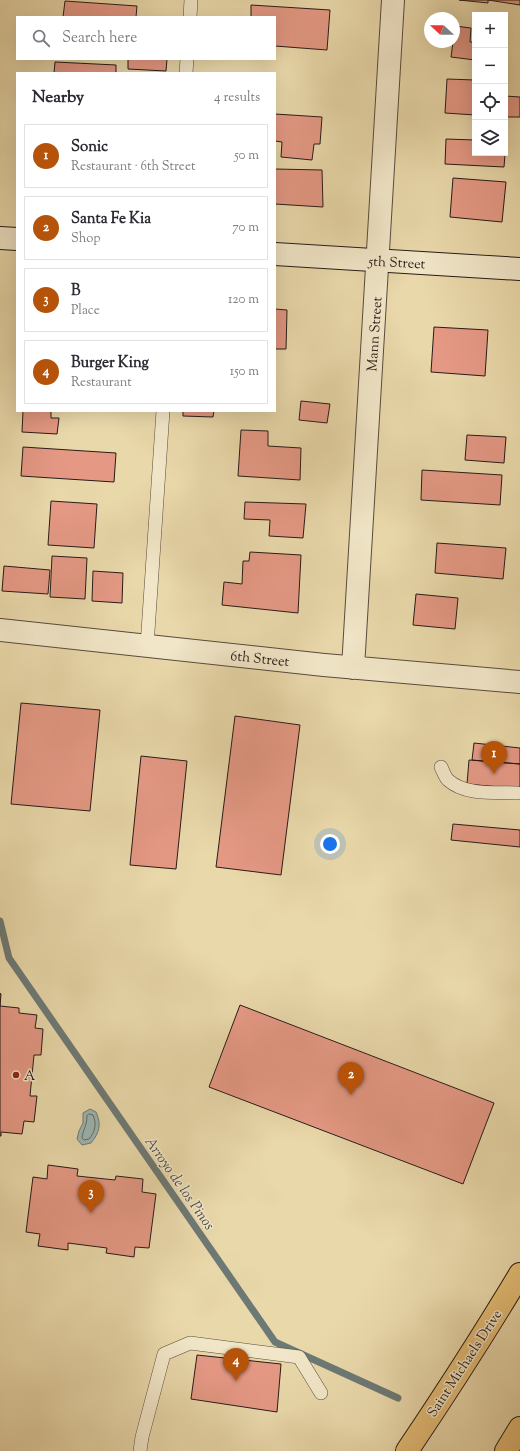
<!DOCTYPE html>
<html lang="en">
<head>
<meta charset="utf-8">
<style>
  body { margin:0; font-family:"Sorts Mill Goudy",serif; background:#f2f2f3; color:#2b2b33 }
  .controls { position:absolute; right:12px; top:12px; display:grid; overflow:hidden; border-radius:0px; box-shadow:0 4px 16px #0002 }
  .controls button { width:36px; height:36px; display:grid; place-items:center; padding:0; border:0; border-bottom:1px solid #e1e1e2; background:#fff; color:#2b2b33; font:20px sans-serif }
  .compass { position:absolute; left:424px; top:12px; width:36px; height:36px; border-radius:50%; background:#fff; box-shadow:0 4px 16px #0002; rotate:291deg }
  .you { position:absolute; left:330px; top:844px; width:14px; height:14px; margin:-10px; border:3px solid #fff; border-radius:50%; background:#1a73e8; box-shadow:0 0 0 6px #1a73e833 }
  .badge { display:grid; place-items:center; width:26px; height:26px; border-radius:50%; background:#b45309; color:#fff; font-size:13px; font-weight:700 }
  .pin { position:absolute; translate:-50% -33px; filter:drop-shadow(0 1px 2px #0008) }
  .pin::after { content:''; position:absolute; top:21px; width:14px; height:12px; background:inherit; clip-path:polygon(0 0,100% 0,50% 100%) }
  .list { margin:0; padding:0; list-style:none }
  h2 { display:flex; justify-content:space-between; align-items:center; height:52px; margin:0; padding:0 16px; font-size:17px }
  h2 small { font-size:13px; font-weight:400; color:#7c7c81 }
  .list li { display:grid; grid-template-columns:26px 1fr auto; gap:12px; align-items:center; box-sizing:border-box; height:64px; margin:0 8px 8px; padding:0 8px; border:1px solid #e1e1e2; border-radius:0px }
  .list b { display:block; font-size:15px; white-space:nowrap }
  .list p { margin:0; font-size:13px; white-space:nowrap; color:#7c7c81 }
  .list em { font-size:13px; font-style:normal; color:#7c7c81 }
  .icon { flex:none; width:22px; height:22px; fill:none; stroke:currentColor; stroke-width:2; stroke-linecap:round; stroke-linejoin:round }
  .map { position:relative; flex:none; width:520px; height:1451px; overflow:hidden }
  .search { position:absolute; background:#fff; box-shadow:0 4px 16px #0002; left:16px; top:16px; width:260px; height:44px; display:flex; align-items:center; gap:10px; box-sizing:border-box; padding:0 14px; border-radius:0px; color:#7c7c81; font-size:15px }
  .panel { position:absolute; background:#fff; box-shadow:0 4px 16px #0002; left:16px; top:72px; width:260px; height:340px; border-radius:0px }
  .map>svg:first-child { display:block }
  .water { fill:#9cb7b4; stroke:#6d7975 }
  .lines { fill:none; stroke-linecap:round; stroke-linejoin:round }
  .shore { stroke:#626966; stroke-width:1 }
  .stream { stroke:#6d7975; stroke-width:7 }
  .building { fill:#e59985; stroke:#271b17 }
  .lane-casing { stroke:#584a3c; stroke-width:14 }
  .street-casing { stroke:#584a3c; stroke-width:24 }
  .secondary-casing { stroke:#271b17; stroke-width:24 }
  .primary-casing { stroke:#271b17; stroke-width:24 }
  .lane { stroke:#f1e6c8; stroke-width:13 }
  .street { stroke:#f1e6c8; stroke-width:22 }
  .secondary { stroke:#f1e6c8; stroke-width:22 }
  .primary { stroke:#e4bc75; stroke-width:22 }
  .poi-dot { fill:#8f2418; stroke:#f1e6c8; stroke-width:1.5 }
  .labels { text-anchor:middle; stroke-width:3; stroke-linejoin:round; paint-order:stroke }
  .street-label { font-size:14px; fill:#271b17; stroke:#f1e6c8 }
  .poi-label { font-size:14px; fill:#271b17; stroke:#f1e6c8; text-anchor:start }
  .water-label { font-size:15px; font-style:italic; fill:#4a4a46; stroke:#f1e6c8 }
</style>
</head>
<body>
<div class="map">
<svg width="520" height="1451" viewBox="0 0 520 1451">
  <rect width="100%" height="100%" fill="#e9d8aa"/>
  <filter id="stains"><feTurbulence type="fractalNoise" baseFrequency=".005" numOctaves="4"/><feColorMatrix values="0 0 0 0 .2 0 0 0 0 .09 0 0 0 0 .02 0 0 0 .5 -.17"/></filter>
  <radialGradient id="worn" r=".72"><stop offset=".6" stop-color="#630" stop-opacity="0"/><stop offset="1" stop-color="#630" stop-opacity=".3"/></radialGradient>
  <!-- water -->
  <path class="water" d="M90,1109l6,3c6,13 3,21 -5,31l-9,2 -5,-6 2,-8 4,-8v-10z"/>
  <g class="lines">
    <!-- shore -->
    <path class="shore" d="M89,1114l4,1c4,9 2,17 -4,24l-5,1 -2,-2c1,-9 5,-12 5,-22z"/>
    <!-- stream -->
    <path class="stream" d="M0,921l9,37 266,384 123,56"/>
  </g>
  <!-- building -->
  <path class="building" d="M459,0h61v5l-32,-5v3z
    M65,1l72,5 -1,11h-73z
    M251,5l79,5 -3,40 -52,-4v-29h-24z
    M455,26l16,2 -1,14h5v18l-24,-3 2,-15h1z
    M128,59h39l-1,12 -38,-2z
    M55,62l61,3v8h-62z
    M447,79l28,1v35l-30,-2z
    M505,96l15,1v20h-15z
    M275,114l47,3 -2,27h-6l-2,16 -31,-3 1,-15 -7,-1z
    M446,139l29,1v13h30l1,-11 -2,25 -59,-3z
    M275,169l47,1 1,37 -48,-3z
    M453,178l53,4 -4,40 -52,-5z
    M275,309l12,1 -1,39h-11z
    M434,327l54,3 -3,46 -54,-4z
    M301,401l29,3 -3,19 -28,-3z
    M23,411h28v7h8l-2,16 -35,-2z
    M183,411h31l-1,6 -30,-1z
    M241,430l27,1v15l33,2 -1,32 -62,-4z
    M467,435l39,2 -2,26 -39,-3z
    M23,447l93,6 -2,29 -93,-6z
    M422,470l80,5 -2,30 -79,-5z
    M51,501l46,3 -3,44 -46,-3z
    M245,502l61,2 -3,34 -34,-2 1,-16 -26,-1z
    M437,543l69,5 -3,31 -68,-6z
    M250,552l51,3 -3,58 -76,-8 2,-23 18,2 1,-23h6z
    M52,556l35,2 -2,41 -35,-2z
    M4,566l46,4 -2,24 -46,-3z
    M93,571l30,2 -1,30 -30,-2z
    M416,594l42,4 -3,31 -42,-4z
    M21,703l79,7 -10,101 -79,-7z
    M235,716l65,9 -19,150 -65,-8z
    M474,743l46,5v16l-48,-4z
    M141,756l46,5 -11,108 -46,-4z
    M469,760l51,4v25l-53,-5z
    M453,824l67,6v17l-69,-7z
    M0,993l1,1 -1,12 19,2v5l18,2 -2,13 8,1 -2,26h-7l-4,41h7l-3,26 -10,-1 -2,13 -21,-2v4h-1z
    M240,1005l254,98 -31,81 -254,-97z
    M48,1165l30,4 -1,7 38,4 1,-4 27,3 -1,13 14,2 -7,54 -14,-1 -1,10 -28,-4 1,-5 -39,-5v7l-30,-4 2,-12 -14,-2 7,-55 14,2z
    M197,1355l84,9 -4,48 -86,-13z"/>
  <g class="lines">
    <defs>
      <path id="lane" d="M190,17l1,-17
        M186,73l1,-14
        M147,646l16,-235
        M441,767c2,4 4,10 7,13 18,16 47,12 69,13
        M140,1451l2,-14 22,-83 26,-11 109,14 22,36"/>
      <path id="street" d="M0,630l324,35 196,17
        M353,668l40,-668"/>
      <path id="secondary" d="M0,238l17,1
        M275,254l245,15"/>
      <path id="primary" d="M407,1451c39,-58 77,-117 113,-177
        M506,1451l14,-23"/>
    </defs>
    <!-- lane casing -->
    <use href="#lane" class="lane-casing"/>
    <!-- street casing -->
    <use href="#street" class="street-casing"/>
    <!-- secondary casing -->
    <use href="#secondary" class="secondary-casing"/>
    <!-- primary casing -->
    <use href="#primary" class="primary-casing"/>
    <!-- lane -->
    <use href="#lane" class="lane"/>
    <!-- street -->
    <use href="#street" class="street"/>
    <!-- secondary -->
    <use href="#secondary" class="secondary"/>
    <!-- primary -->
    <use href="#primary" class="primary"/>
  </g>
  <!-- markers -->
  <circle class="poi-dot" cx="16" cy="1075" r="4"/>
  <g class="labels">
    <!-- street labels -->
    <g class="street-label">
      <text transform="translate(397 262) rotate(3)" y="5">5th Street</text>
      <text transform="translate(374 334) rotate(-86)" y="5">Mann Street</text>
      <text transform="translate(260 658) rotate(6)" y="5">6th Street</text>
      <text transform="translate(464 1363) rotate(-57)" y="5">Saint Michaels Drive</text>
    </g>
    <!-- poi labels -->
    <g class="poi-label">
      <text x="24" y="1080">A</text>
    </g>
    <!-- water labels -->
    <g class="water-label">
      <text transform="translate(180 1183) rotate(55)" y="5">Arroyo de los Pinos</text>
    </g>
  </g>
  <rect width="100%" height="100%" filter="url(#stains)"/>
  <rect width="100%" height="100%" fill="url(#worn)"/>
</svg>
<div class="controls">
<button>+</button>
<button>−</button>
<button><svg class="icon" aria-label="locate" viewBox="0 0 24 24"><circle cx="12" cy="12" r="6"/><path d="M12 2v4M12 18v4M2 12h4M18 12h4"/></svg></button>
<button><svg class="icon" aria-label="layers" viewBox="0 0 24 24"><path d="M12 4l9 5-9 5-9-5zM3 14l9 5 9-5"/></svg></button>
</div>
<svg class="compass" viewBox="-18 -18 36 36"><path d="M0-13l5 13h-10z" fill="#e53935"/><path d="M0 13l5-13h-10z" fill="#7c7c81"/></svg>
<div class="you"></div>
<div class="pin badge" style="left:494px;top:774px">1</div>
<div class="pin badge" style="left:351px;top:1095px">2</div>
<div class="pin badge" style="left:91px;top:1213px">3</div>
<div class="pin badge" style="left:236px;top:1381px">4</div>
<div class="search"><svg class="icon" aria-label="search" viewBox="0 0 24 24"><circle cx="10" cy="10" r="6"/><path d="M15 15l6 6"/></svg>Search here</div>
<section class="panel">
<h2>Nearby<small>4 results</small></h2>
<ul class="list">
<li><span class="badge">1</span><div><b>Sonic</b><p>Restaurant · 6th Street</p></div><em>50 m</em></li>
<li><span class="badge">2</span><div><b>Santa Fe Kia</b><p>Shop</p></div><em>70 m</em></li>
<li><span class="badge">3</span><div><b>B</b><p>Place</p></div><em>120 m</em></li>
<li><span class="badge">4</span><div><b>Burger King</b><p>Restaurant</p></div><em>150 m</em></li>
</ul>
</section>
</div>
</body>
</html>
